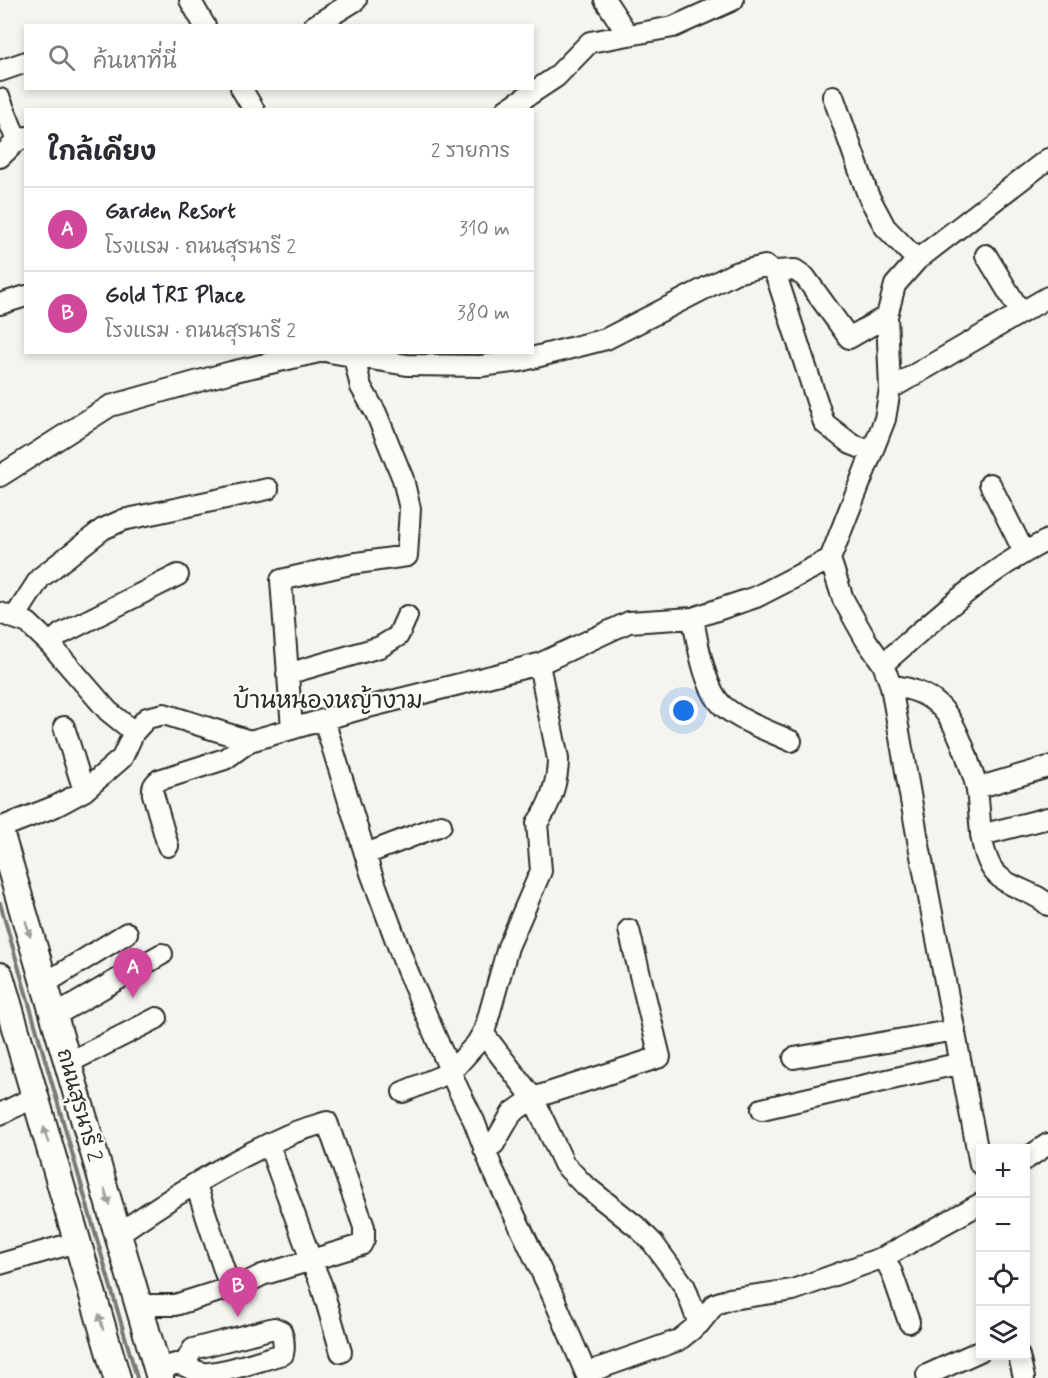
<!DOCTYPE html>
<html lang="th">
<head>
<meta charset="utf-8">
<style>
  body { margin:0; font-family:Mynerve,"Playpen Sans Thai",sans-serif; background:#f7f7f7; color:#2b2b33 }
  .controls { position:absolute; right:18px; bottom:18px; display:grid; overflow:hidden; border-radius:0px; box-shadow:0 3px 9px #0003 }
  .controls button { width:54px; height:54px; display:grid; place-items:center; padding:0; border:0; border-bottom:2px solid #e1e1e2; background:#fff; color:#2b2b33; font:30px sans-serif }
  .you { position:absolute; left:684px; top:711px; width:21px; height:21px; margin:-15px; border:4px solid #fff; border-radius:50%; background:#1a73e8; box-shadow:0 0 0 9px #1a73e833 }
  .badge { display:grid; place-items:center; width:39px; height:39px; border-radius:50%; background:#111827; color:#fff; font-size:20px; font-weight:700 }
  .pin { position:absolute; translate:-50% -50px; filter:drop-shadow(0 2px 3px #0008) }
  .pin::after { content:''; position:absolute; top:32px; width:21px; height:18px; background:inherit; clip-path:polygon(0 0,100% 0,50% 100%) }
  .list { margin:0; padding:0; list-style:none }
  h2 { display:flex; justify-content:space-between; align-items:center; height:78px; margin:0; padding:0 24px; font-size:26px }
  h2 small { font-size:20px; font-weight:400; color:#7c7c81 }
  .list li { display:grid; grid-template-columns:39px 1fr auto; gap:18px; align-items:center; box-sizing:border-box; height:84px; padding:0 24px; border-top:2px solid #e1e1e2 }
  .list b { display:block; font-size:22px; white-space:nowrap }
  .list p { margin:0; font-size:20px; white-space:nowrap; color:#7c7c81 }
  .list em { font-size:20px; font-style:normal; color:#7c7c81 }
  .icon { flex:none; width:33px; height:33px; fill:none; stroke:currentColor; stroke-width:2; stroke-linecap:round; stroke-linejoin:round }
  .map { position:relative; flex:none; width:1048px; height:1378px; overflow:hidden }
  .search { position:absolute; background:#fff; box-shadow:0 3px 9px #0003; left:24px; top:24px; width:510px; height:66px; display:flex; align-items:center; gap:15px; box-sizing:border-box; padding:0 21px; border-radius:0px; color:#7c7c81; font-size:22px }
  .panel { position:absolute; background:#fff; box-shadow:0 3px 9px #0003; left:24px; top:108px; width:510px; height:246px; border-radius:0px }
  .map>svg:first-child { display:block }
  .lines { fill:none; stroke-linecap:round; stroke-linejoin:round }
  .stream { stroke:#797877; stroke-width:4 }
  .minor-casing { stroke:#2b2b2b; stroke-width:24 }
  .major-casing { stroke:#2b2b2b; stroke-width:30 }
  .minor { stroke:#fdfcf7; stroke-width:20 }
  .major { stroke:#fdfcf7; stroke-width:26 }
  .oneway { fill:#9e9e9b }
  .labels { text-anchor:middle; stroke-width:4.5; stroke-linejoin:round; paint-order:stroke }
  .street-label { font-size:21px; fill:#2b2b2b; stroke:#fdfcf7 }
  .quarter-label { font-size:24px; fill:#2b2b2b; stroke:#fdfcf7 }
</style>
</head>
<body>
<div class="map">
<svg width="1048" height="1378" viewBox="0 0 1048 1378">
  <rect width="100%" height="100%" fill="#f5f4ef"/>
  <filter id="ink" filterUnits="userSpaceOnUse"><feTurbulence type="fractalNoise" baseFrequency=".0167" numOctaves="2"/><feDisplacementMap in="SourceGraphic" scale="12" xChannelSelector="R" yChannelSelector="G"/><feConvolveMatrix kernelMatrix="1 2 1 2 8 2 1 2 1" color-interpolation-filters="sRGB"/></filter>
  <g filter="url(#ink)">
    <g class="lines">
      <!-- stream -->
      <path class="stream" d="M0,903l137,475"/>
      <defs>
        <path id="minor" d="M190,0l15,26
          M605,0l23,35
          M314,26l42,-26
          M0,71l26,-9
          M241,88l13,22
          M833,96l35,99 17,32 32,33
          M0,99l17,42
          M506,110l50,-33 34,-35 83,-15 60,-27
          M0,157l17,-16 9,-4
          M986,255l35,58
          M774,271l21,-1 10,7 44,61 38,-22
          M0,304l26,-8
          M329,352l78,13 74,1 39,-5 86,-22 129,-66 30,-7 9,5 4,10 46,142 27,21 21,8
          M890,389l158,-92
          M0,476l110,-70 121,-34 88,-20
          M990,484l34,68
          M0,613l28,10 22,21 58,67 26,21
          M15,617l25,-39 63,-49 20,-9 145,-31
          M693,618c4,24 12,72 30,88 19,16 46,25 68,35
          M50,644l11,-10 117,-59
          M883,664c52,-45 103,-94 165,-124
          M287,674l93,-27 18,-11 9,-20
          M891,686c48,4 63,32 77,74 3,10 8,21 9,31 4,27 1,52 14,76 12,21 43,23 57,38
          M324,720l47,153 36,97 51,119 16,32 18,47 60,126 36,84
          M64,727l20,64
          M292,729l-11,-149 69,-16 57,-8 3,-47 -7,-30 -27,-66 -15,-26 -7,-30
          M977,788l71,-21
          M0,828l56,-22 28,-15 38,-33 12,-26 13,-14 17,-4 86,27 114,-33 175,-44 90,-42 64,-4 63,-21 74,-38
          M981,835l67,-17
          M168,846l-15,-52c-1,-7 1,-10 6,-14l66,-21 25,-18
          M366,854l75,-29
          M44,984l83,-51
          M54,1016l108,-62
          M483,1033l50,65 31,66 19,20 54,43 16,16 32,44 14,37
          M794,1058l161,-28
          M68,1063l89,-45
          M403,1092l48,-20 26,-29 8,-14 23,-82 33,-76 -4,-48c13,-17 21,-42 21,-64l-19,-95
          M762,1109l199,-46
          M0,1114l35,-17
          M269,1145l42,115 10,24 20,68
          M484,1149l10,-5 18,-31 21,-15 127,-41 -31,-127
          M1026,1159l22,-15
          M980,1164l-62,-324 -27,-154 -8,-22 -17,-24 -23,-41 -13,-40 55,-140 5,-30 -3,-73 8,-31 22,-25 131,-101
          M196,1185l34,103
          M118,1234c53,-37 111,-73 170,-99 13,-6 27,-9 39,-13l37,105v12l-3,6 -99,30 -14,7 -73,23h-23l-10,12
          M884,1257l8,16 17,49
          M0,1264l77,-22
          M1019,1356l5,22
          M586,1373l93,-33 20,-16 16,-20 15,-5 63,-9 91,-33 96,-53
          M927,1375l53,-24
          M159,1376c20,-27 31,0 50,-3 23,-2 51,-13 74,-19 2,-9 1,-15 -2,-23l-7,-3 -81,21 -9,16"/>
        <path id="major" d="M0,832l160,546
          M0,976l117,402"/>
      </defs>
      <!-- minor casing -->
      <use href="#minor" class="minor-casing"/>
      <!-- major casing -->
      <use href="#major" class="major-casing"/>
      <!-- minor -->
      <use href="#minor" class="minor"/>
      <!-- major -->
      <use href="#major" class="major"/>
    </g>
    <!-- one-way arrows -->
    <defs><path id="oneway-solid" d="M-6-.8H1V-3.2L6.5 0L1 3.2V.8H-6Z" transform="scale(1.5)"/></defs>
    <g class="oneway">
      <use href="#oneway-solid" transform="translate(28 929) rotate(74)"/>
      <use href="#oneway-solid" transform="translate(46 1135) rotate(-106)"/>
      <use href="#oneway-solid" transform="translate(107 1197) rotate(74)"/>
      <use href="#oneway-solid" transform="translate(101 1322) rotate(-106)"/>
    </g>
  </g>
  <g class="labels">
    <!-- street labels -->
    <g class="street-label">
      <text transform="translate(80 1105) rotate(74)" y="7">ถนนสุรนารี 2</text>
    </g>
    <!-- quarter labels -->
    <g class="quarter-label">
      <text x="328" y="708">บ้านหนองหญ้างาม</text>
    </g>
  </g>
</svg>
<div class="controls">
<button>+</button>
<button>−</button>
<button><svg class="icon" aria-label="locate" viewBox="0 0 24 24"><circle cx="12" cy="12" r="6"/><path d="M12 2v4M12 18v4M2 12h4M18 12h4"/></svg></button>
<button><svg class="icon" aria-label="layers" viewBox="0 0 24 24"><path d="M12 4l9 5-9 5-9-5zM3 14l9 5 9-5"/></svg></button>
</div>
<div class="you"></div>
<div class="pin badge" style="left:133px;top:998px;background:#d1479c">A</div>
<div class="pin badge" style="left:238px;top:1317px;background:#d1479c">B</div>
<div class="search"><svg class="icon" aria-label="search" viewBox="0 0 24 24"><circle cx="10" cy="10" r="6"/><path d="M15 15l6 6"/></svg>ค้นหาที่นี่</div>
<section class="panel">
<h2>ใกล้เคียง<small>2 รายการ</small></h2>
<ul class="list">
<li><span class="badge" style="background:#d1479c">A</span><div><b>Garden Resort</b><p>โรงแรม · ถนนสุรนารี 2</p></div><em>310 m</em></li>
<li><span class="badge" style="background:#d1479c">B</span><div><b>Gold TRI Place</b><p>โรงแรม · ถนนสุรนารี 2</p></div><em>380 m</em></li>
</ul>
</section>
</div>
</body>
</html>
